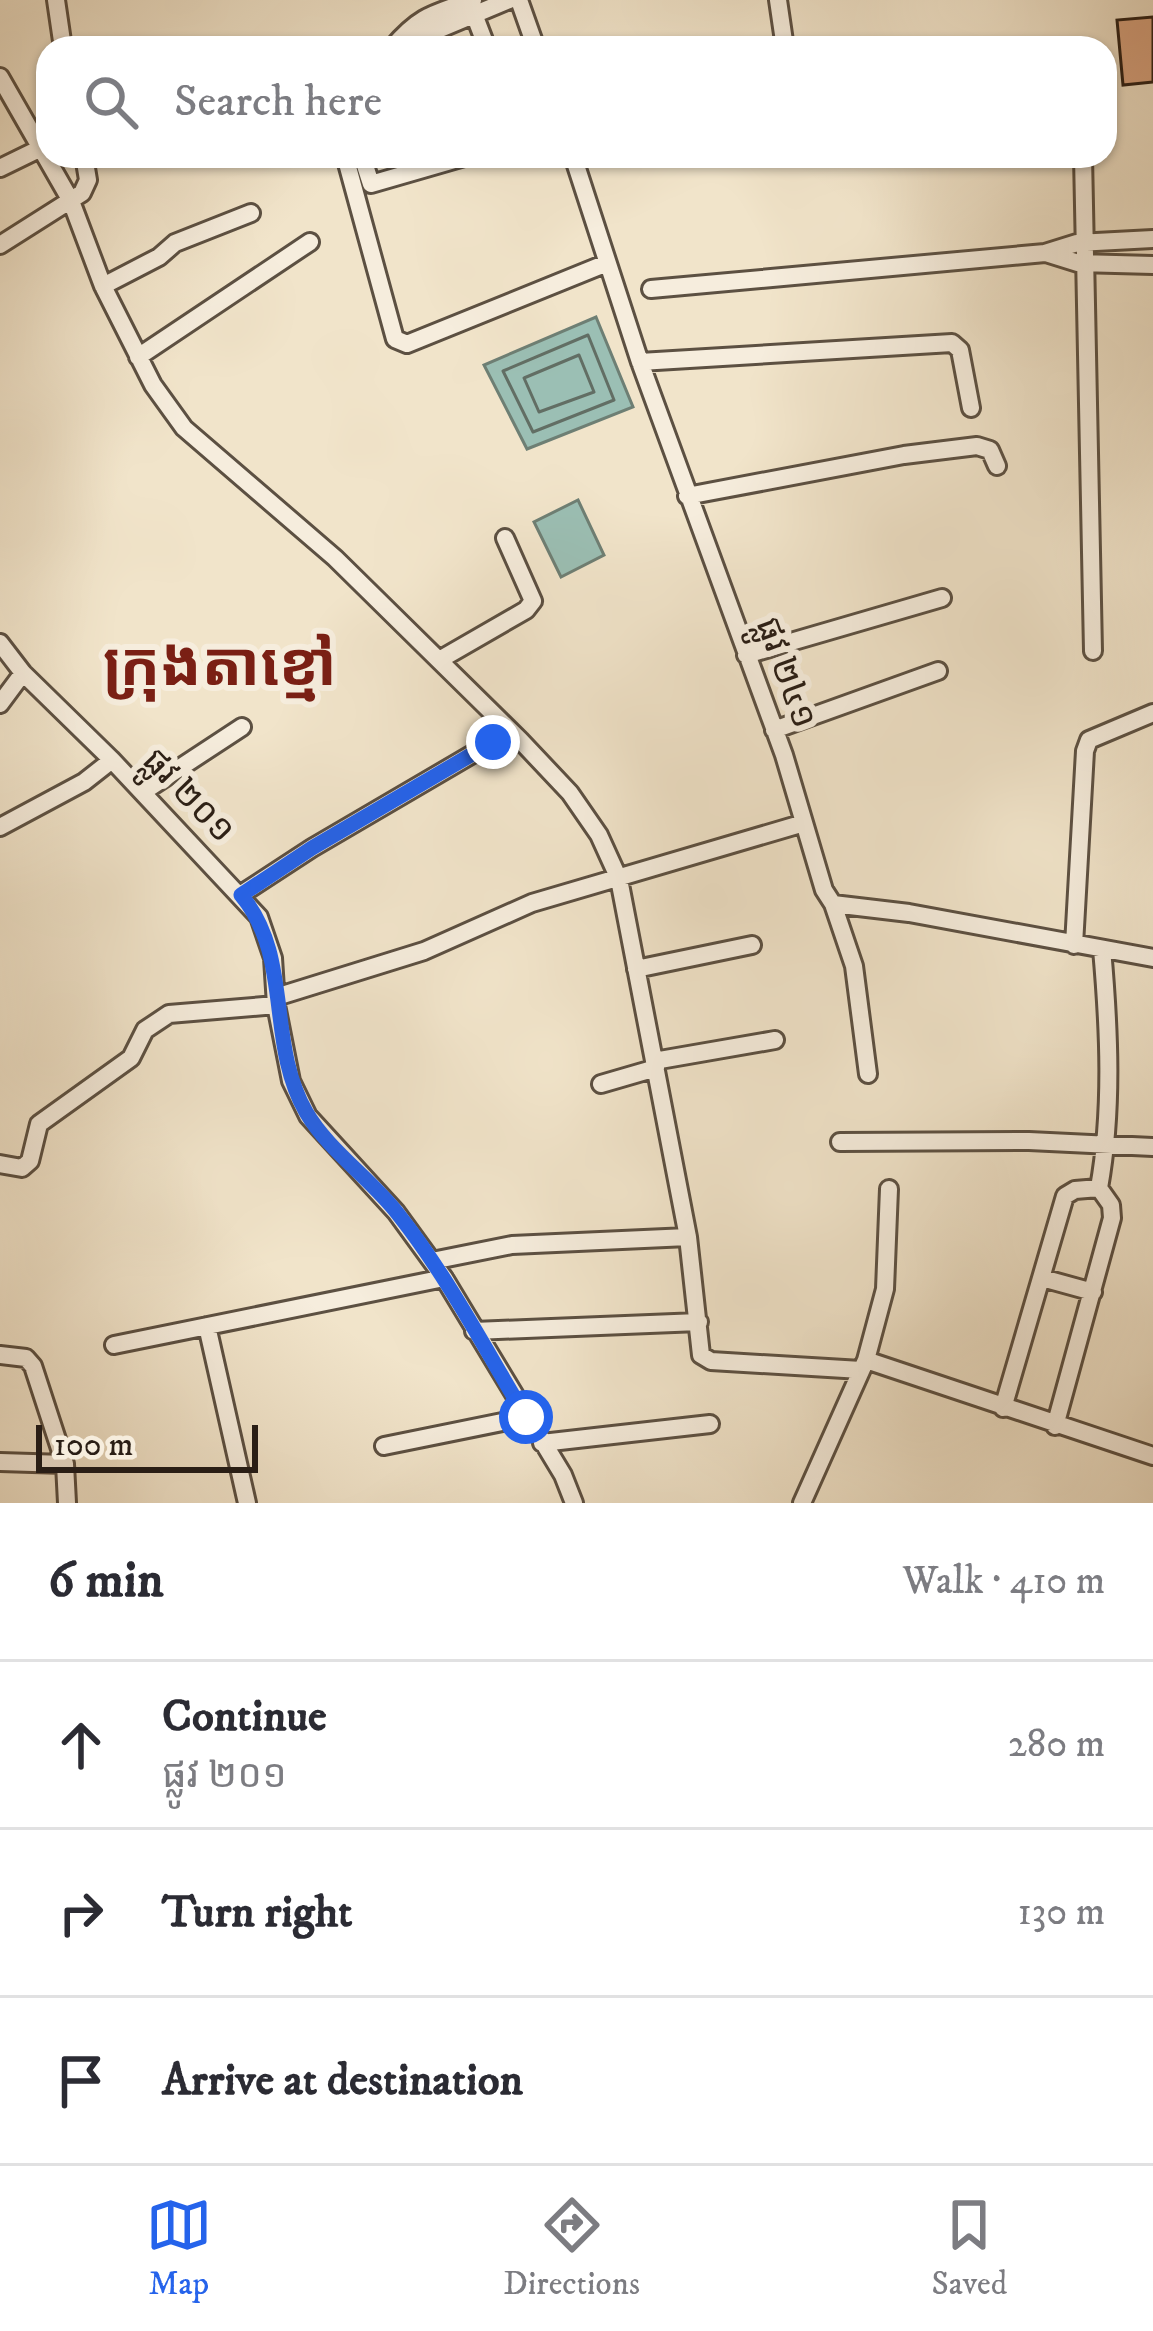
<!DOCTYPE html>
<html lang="en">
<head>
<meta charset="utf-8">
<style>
  body { margin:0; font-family:"IM FELL DW Pica","Noto Sans Khmer",serif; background:#f2f2f3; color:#2b2b33 }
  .scale { position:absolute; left:36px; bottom:30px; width:222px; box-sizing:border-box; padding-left:12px; border:6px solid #2a1e15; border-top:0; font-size:33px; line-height:42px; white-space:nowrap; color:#2a1e15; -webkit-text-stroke:9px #f6eddd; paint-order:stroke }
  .stop { position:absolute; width:36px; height:36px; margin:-27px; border:9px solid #2563eb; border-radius:50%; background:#fff }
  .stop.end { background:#2563eb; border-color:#fff; box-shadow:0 3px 12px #0008 }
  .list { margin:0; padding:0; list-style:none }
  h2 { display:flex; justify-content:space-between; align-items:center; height:156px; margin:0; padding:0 48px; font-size:51px }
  h2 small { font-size:39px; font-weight:400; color:#7c7c81 }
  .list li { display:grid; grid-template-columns:78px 1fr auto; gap:36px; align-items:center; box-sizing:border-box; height:168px; padding:0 48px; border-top:3px solid #e1e1e2 }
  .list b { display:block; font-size:45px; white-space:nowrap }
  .list p { margin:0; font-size:39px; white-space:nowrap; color:#7c7c81 }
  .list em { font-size:39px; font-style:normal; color:#7c7c81 }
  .icon { flex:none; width:66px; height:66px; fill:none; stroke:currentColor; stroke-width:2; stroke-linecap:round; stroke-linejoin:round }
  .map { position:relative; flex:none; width:1153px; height:1503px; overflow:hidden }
  .search { position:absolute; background:#fff; box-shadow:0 3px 9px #0004; left:36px; right:36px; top:36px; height:132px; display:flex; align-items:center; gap:30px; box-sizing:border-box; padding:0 42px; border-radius:36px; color:#7c7c81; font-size:45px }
  .sheet { height:660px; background:#fff }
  nav { display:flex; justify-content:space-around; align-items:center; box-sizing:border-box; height:168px; border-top:3px solid #e1e1e2; background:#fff; font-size:33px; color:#7c7c81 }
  nav a { display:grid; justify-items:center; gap:6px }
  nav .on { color:#2563eb }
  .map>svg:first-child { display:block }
  .water { fill:#9bbfb4; stroke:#6e7f74; stroke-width:3 }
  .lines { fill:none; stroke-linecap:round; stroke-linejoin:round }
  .shore { stroke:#626e64; stroke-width:3 }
  .building { fill:#d8a380; stroke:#2a1e15; stroke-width:3 }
  .minor-casing { stroke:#5c5042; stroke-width:22 }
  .minor { stroke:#f6eddd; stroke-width:16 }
  .route { stroke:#2563eb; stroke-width:15 }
  .labels { text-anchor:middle; stroke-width:12; stroke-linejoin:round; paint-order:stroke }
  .street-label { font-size:36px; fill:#2a1e15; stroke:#f6eddd }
  .town-label { font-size:60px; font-weight:bold; fill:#7a1f14; stroke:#f6eddd }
</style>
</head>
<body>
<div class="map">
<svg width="1153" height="1503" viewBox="0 0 1153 1503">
  <rect width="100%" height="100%" fill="#f1e4ca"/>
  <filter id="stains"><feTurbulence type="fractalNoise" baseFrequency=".00167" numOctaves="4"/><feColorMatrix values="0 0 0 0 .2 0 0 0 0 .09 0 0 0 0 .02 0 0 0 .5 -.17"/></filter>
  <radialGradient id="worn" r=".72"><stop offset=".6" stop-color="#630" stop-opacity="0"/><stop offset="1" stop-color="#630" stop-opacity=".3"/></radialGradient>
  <!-- water -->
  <path class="water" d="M596,317l37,90 -106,42 -43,-84z
    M578,500l26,55 -43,22 -27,-55z"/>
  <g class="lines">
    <!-- shore -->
    <path class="shore" d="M588,335l26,65 -81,32 -30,-61z
      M579,355l15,37 -55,20 -15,-34z"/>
  </g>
  <!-- building -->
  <path class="building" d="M1153,17v65l-30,3 -6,-65z"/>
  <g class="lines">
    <defs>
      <path id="minor" d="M56,0l7,48
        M519,0l17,48
        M778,0l7,48
        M474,14l13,34
        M392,48c28,-33 41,-34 81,-48
        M411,48l12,-12 86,-36
        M0,77l71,124 32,85 50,99 31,43 151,130 185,182 50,53 29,42 20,44 69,358 13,118 10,6 150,9
        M345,156l50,183 12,5 200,-81
        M362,156l9,28 97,-28
        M573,156l67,206 144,393 40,135 9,14 76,9 244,45
        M1083,156l10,495
        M0,168l41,-20
        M0,245l82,-52 6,-13 -4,-24
        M1046,253l32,10 75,2
        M103,286l56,-29 16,-14 76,-30
        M651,289l394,-36 32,-10 76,-4
        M138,357l172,-115
        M640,362l312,-19 8,7 11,58
        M687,496l217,-41 73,-9 13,4 7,16
        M0,643l23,30 89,87 147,157 14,41 3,47 15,76 17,35 88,96 48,66 119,197 11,28
        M746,655l196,-57
        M441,659l85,-49 7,-9 -28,-63
        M0,704l23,-31
        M774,730l164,-59
        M143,792l99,-65
        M0,827l84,-45 28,-22
        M240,895l72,-47 181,-106
        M833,904l21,62 14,108
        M1074,945l11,-194 4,-11 64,-27
        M636,969l116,-24
        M276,997l148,-46 108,-48 272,-80
        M654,1061l121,-21
        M601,1084l55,-16
        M840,1142l189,-1 124,6
        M0,1164l22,4 8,-7 9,-37 92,-66 14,-28 24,-16 107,-9
        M432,1261l80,-16 176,-8
        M1042,1278l51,14
        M207,1326l40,177
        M474,1331l225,-9
        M114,1345l330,-67
        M0,1355l26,3 7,8 32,98
        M866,1360l287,96
        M1003,1408l62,-212 10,-6 24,-2c14,-78 10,-160 3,-239
        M1055,1426l57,-208 -1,-13 -12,-17
        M542,1443l168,-19
        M384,1446l143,-29
        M0,1462l65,2 2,39
        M802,1503l64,-143 19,-71 4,-100"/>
    </defs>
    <!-- minor casing -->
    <use href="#minor" class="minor-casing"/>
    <!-- minor -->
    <use href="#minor" class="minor"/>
  </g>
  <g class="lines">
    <!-- route -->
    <path class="route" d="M493,742l-181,106 -71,47c52,62 25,147 65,217 22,38 65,67 92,102 50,63 87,135 128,203"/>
  </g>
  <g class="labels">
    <!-- street labels -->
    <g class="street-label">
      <text transform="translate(788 672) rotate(70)" y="13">ផ្លូវ ២៤១</text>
      <text transform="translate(190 794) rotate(46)" y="13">ផ្លូវ ២០១</text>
    </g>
    <!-- town labels -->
    <g class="town-label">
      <text x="220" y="685">ក្រុងតាខ្មៅ</text>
    </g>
  </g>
  <rect width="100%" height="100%" filter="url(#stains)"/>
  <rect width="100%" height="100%" fill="url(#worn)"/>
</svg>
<div class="scale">100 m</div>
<div class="stop" style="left:526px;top:1417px"></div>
<div class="stop end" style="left:493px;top:742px"></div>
<div class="search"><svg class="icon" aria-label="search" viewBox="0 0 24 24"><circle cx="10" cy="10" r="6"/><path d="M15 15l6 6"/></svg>Search here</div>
</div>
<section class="sheet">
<h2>6 min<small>Walk · 410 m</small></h2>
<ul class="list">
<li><svg class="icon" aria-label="ahead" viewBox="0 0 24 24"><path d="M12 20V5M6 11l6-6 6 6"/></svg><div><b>Continue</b><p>ផ្លូវ ២០១</p></div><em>280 m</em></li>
<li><svg class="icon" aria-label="right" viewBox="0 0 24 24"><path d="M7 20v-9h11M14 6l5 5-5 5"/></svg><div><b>Turn right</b></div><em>130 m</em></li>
<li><svg class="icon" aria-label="arrive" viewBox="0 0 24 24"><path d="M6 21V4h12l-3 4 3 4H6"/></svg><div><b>Arrive at destination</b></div></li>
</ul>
</section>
<nav>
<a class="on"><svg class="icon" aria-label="map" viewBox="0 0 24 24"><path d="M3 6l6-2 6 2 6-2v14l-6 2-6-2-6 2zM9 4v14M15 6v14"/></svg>Map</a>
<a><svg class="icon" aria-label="directions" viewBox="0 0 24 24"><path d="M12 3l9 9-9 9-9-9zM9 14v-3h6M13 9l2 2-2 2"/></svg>Directions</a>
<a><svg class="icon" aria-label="saved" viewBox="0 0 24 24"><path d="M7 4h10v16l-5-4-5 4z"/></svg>Saved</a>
</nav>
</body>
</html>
